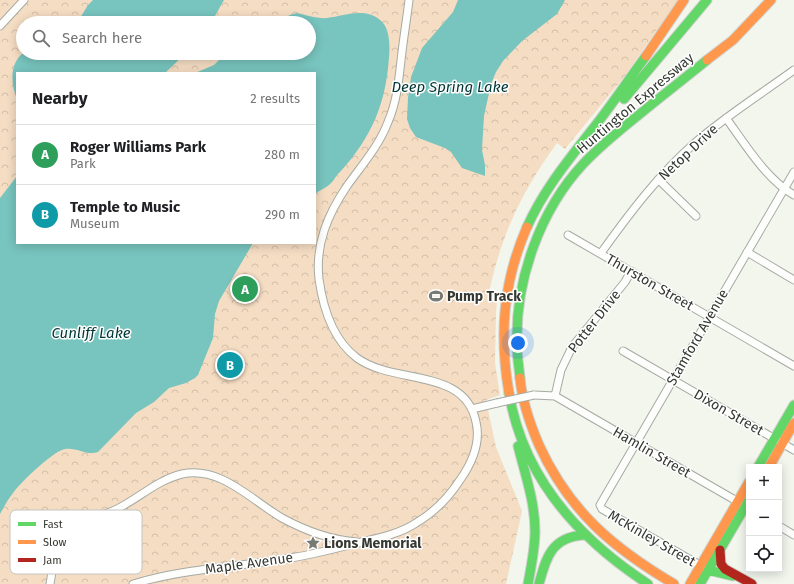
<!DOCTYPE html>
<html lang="en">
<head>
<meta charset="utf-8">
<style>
  body { margin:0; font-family:"Fira Sans",sans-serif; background:#f6f6f6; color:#202124 }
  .controls { position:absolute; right:12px; bottom:12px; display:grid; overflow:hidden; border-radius:0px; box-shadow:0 2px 10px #0003 }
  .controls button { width:36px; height:36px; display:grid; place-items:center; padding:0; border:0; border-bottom:1px solid #e0e0e0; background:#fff; color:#202124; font:20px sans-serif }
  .you { position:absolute; left:518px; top:343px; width:14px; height:14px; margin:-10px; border:3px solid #fff; border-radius:50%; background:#1a73e8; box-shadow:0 0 0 6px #1a73e833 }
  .badge { display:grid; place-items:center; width:26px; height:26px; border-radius:50%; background:#787b73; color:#fff; font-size:13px; font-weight:700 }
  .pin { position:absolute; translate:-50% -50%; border:2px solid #fff; box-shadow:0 1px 4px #0006 }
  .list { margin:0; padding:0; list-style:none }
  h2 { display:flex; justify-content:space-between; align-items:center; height:52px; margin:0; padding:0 16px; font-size:17px }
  h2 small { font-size:13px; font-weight:400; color:#757577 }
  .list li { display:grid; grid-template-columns:26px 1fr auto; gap:12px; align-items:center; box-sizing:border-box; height:60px; padding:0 16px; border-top:1px solid #e0e0e0 }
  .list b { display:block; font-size:15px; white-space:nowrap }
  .list p { margin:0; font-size:13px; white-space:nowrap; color:#757577 }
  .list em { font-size:13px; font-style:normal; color:#757577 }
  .icon { flex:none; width:22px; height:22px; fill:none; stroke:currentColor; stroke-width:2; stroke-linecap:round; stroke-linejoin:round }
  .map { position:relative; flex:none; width:794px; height:584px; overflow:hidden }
  .search { position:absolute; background:#fff; box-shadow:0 2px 10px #0003; left:16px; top:16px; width:300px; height:44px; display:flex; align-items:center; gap:10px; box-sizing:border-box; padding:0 14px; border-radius:22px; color:#757577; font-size:15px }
  .panel { position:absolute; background:#fff; box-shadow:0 2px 10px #0003; left:16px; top:72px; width:300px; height:172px; border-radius:0px }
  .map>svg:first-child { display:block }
  .forest { fill:url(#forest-crowns); fill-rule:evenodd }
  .water { fill:#78c4be }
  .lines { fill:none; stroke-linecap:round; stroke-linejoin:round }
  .street-casing { stroke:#a7aaa3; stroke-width:9 }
  .fast-casing { stroke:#ced0cc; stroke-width:11 }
  .slow-casing { stroke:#ced0cc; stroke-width:11 }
  .jam-casing { stroke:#ced0cc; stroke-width:11 }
  .street { stroke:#fdfefc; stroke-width:7 }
  .fast { stroke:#63d668; stroke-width:9 }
  .slow { stroke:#ff974d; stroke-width:9 }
  .jam { stroke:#b3261e; stroke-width:9 }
  .street-bridge-casing { stroke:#a7aaa3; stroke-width:9; stroke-linecap:butt }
  .street-bridge { stroke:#fdfefc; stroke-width:7 }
  .labels { text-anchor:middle; stroke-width:3; stroke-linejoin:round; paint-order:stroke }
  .street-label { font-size:14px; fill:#363932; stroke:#fff }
  .poi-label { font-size:14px; font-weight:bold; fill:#363932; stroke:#fff; text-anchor:start }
  .water-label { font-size:15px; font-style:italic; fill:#013634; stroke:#fff }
  .key { fill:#fff; stroke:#c3c4c2; stroke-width:1 }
  .key-label { font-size:11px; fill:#363932 }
</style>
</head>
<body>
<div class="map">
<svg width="794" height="584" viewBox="0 0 794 584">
  <defs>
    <pattern id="forest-crowns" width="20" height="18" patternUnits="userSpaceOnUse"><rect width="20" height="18" fill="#f5ddc3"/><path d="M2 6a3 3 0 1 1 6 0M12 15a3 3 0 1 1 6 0" fill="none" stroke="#d3bea8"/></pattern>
  </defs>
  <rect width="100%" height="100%" fill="#f2f6ed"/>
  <!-- forest -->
  <path class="forest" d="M0,0h678l-54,77 -59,72 -8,-6c-35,48 -56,92 -68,150l1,4 7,5 -1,10 -1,51 5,32 -14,5 10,47 26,64 -16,73h-506zM23,23h286v30h-286zM17,73h298v170h-298z"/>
  <!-- water -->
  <path class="water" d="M93,0h131l-13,23h-134l11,-18z
    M458,0h107l-8,14 -35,27 -19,20 -7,11 -5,12 -7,32 -2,34 3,15v11l-23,-8 -11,-16 -6,-4 -29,-11 -6,-9 -3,-9 1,-21 3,-21 11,-29 31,-36z
    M297,13c9,2 21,6 30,5 18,-2 37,-11 53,2 10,7 10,26 9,37 -3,46 -17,80 -49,115 -4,3 -6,9 -10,12 -4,4 -10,6 -15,10v-121h-120l19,-8 10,-10 6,-2h79v-30h-35l16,-8z
    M23,53h163l-21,20h-148v26c-6,-14 -8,-35 6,-46z
    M17,176v67h236l-34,58 -4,13 -2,24 -15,37 -3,3 -9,5 -17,5 -15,14 -18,11 -38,39c-11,4 -21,-5 -33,-3 -12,2 -44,33 -52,44 -5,6 -9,14 -13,21v-316z"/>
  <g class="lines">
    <defs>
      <path id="street" d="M0,26l24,-26
        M726,118c19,26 40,61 68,77
        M659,180l37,36
        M568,235l226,131
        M747,252l47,28
        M601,253c28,-39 58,-79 95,-111 30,-26 65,-48 98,-72
        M623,351l171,99
        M534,395l21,1 185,107
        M555,396l6,-26 11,-23 53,-65 6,-11
        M472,409l25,-6
        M779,526l15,9
        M703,567l-101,-58 -2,-4 194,-333
        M50,584c3,-22 11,-47 32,-60 10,-6 22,-9 33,-14 23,-11 42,-30 67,-36 39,-8 69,26 100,44 22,12 49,22 75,24
        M133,584c49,-15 101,-17 151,-25 23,-3 46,-9 69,-15 21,-5 45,-9 63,-21 17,-10 33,-26 44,-43 12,-17 21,-37 16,-58 -11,-55 -82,-37 -119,-64 -24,-18 -34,-50 -38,-79 -4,-35 9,-65 28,-93 15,-21 32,-40 41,-64 10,-23 11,-46 14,-70 2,-17 5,-35 7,-52"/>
      <path id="fast" d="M624,99l83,-99
        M527,227c17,-38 43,-69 68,-101 18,-23 34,-47 51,-70
        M520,378c-1,-11 -3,-22 -3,-33 -2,-65 23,-135 67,-182 18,-19 37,-34 57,-50 22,-18 44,-35 66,-53
        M509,393c14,84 70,146 139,191
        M518,446c7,28 17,56 17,85 0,18 -4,36 -7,53
        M758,467l36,-62
        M708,570l25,6
        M539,584c7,-27 13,-47 45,-49
        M700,584l49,-84"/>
      <path id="slow" d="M646,56l38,-56
        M707,60l26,-20 38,-40
        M520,378c2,23 10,46 19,67 30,66 74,103 135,139
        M509,393c-10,-58 -6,-111 18,-166
        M769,467l25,-44
        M690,584l59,-102"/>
      <path id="jam" d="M720,550l1,14 4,5 27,15"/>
    </defs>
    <!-- street casing -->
    <use href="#street" class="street-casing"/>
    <!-- fast casing -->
    <use href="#fast" class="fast-casing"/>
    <!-- slow casing -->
    <use href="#slow" class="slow-casing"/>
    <!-- jam casing -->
    <use href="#jam" class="jam-casing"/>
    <!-- street -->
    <use href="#street" class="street"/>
    <!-- fast -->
    <use href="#fast" class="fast"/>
    <!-- slow -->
    <use href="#slow" class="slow"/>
    <!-- jam -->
    <use href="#jam" class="jam"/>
    <defs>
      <path id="street-bridge" d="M497,403l37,-8"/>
    </defs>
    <!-- street-bridge casing -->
    <use href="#street-bridge" class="street-bridge-casing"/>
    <!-- street-bridge -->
    <use href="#street-bridge" class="street-bridge"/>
  </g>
  <!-- icons -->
  <defs>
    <symbol id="stadium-bare" viewBox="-9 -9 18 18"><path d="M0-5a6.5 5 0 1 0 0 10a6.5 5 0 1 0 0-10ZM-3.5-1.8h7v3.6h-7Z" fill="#787b73" stroke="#fff" stroke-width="2.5" paint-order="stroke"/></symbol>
    <symbol id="sight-bare" viewBox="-9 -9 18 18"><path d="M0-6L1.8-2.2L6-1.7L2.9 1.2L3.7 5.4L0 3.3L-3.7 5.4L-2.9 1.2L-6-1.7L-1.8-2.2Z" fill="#787b73" stroke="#fff" stroke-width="2.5" paint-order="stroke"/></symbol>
  </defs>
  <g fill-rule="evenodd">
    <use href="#stadium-bare" x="426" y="286" width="20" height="20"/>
    <use href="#sight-bare" x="303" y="533" width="20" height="20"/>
  </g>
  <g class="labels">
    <!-- street labels -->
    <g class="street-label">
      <text transform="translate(635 103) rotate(-40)" y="5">Huntington Expressway</text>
      <text transform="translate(688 152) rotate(-43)" y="5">Netop Drive</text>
      <text transform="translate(650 282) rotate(30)" y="5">Thurston Street</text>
      <text transform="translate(594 321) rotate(-52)" y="5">Potter Drive</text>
      <text transform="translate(697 337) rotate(-60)" y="5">Stamford Avenue</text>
      <text transform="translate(729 412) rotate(30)" y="5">Dixon Street</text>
      <text transform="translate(652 452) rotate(30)" y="5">Hamlin Street</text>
      <text transform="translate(652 538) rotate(30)" y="5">McKinley Street</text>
      <text transform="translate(249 563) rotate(-8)" y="5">Maple Avenue</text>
    </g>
    <!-- poi labels -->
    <g class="poi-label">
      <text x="447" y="301">Pump Track</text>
      <text x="324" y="548">Lions Memorial</text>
    </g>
    <!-- water labels -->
    <g class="water-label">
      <text x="450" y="92">Deep Spring Lake</text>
      <text x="91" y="338">Cunliff Lake</text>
    </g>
  </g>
  <!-- legend -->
  <rect x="10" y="510" width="132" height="64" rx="6" class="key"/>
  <rect x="18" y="522" width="18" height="4" fill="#63d668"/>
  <rect x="18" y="540" width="18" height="4" fill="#ff974d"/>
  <rect x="18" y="558" width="18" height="4" fill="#b3261e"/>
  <g class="key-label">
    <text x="43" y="528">Fast</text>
    <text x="43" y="546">Slow</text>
    <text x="43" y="564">Jam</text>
  </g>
</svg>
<div class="controls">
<button>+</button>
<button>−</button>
<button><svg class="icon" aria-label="locate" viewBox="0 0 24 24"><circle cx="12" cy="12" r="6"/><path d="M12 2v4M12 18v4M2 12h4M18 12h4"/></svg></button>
</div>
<div class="you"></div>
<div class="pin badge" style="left:245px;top:289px;background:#2e9e5b">A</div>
<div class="pin badge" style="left:230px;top:365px;background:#0f9aa8">B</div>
<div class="search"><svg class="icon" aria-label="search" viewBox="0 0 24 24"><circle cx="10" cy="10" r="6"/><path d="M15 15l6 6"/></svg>Search here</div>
<section class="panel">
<h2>Nearby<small>2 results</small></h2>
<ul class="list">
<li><span class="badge" style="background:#2e9e5b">A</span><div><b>Roger Williams Park</b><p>Park</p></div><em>280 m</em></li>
<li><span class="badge" style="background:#0f9aa8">B</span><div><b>Temple to Music</b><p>Museum</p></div><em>290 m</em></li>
</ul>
</section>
</div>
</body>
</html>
